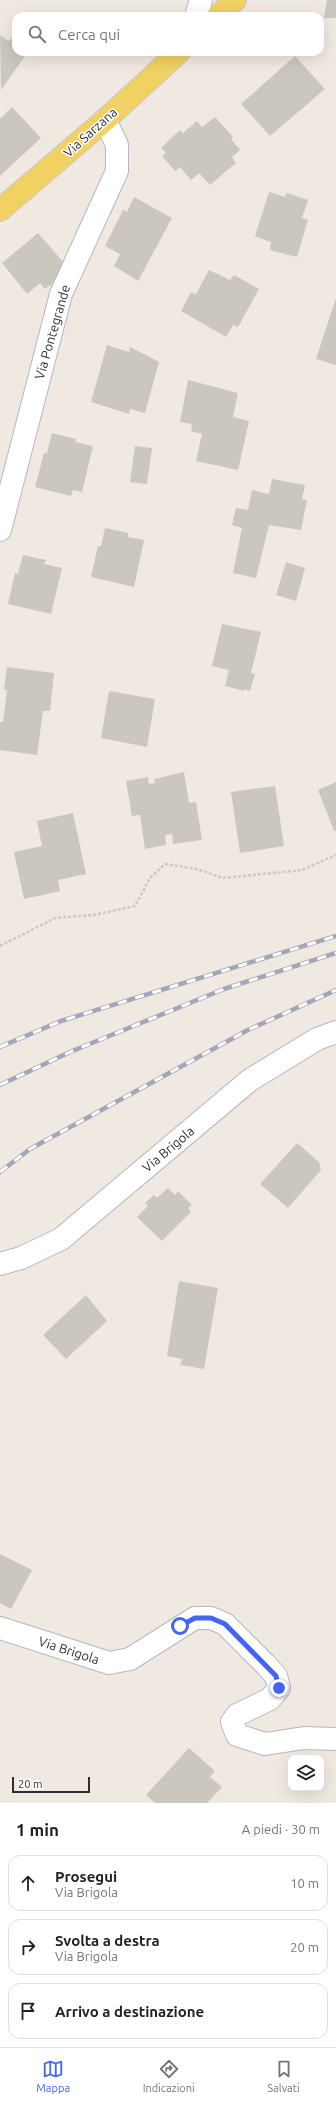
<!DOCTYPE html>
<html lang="it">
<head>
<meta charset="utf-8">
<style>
  body { margin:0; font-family:Ubuntu,sans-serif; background:#f2f2f2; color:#202124 }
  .controls { position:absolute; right:12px; bottom:12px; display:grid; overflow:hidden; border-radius:8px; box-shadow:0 4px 16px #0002 }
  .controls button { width:36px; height:36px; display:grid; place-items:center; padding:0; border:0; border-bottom:1px solid #e0e0e0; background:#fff; color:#202124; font:20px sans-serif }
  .scale { position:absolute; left:12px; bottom:10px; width:78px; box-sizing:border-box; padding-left:4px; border:2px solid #2e2e2e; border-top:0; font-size:11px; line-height:14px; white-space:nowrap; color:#2e2e2e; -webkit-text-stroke:3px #fff; paint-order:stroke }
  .stop { position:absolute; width:12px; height:12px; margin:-9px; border:3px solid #4264fb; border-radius:50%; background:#fff }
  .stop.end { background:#4264fb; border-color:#fff; box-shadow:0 1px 4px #0008 }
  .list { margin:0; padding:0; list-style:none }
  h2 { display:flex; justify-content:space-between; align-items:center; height:52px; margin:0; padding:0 16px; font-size:17px }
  h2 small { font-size:13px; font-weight:400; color:#757577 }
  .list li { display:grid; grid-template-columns:26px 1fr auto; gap:12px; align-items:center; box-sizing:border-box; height:56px; margin:0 8px 8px; padding:0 8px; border:1px solid #e0e0e0; border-radius:12px }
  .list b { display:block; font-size:15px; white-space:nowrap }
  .list p { margin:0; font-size:13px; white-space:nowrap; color:#757577 }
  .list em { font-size:13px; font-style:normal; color:#757577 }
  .icon { flex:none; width:22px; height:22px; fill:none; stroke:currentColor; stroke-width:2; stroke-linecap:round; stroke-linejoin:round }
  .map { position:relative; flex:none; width:336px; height:1803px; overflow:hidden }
  .search { position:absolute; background:#fff; box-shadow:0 4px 16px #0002; left:12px; right:12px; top:12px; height:44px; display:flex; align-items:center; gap:10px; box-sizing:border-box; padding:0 14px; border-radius:12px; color:#757577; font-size:15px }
  .sheet { height:244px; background:#fff }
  nav { display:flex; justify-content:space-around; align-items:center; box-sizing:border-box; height:56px; border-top:1px solid #e0e0e0; background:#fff; font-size:11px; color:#757577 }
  nav a { display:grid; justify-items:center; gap:2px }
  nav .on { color:#4264fb }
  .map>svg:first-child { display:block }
  .building { fill:#cbc7bf }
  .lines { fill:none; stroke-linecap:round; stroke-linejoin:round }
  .minor-casing { stroke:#b4b7c1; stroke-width:24 }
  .major-casing { stroke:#c9c9c9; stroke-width:24 }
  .path { stroke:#c9c9c9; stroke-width:2.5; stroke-dasharray:3 2; stroke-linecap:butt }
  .minor { stroke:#fff; stroke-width:22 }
  .major { stroke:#f2d163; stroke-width:22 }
  .rail-casing { stroke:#a3a6b8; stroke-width:4.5 }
  .rail { stroke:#fff; stroke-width:3; stroke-dasharray:9; stroke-linecap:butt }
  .route { stroke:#4264fb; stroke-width:5 }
  .labels { text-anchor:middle; stroke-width:3; stroke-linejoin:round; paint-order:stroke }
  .street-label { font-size:13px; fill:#2e2e2e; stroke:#fff }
</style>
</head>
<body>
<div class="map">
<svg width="336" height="1803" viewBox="0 0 336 1803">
  <rect width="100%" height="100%" fill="#efe9e1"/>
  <!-- building -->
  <path class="building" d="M327,0h9v18h-12z
    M0,35l8,6 5,-4 3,2v13h12l-27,38z
    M295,56l30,33 -55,47 -29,-32z
    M12,107l29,31 -41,38v-57z
    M215,117l18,20 -2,2 9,11 -8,7 4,6 -26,22 -11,-12 -8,7 -11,-13 -5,4 -13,-15 4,-3 -5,-5 19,-18 3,3 14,-12 5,6z
    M269,192l16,5 2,-4 21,7 -6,18 6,2 -11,37 -27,-7 1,-8 -16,-6z
    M134,197l38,21 -34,63 -24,-15 6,-12 -15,-8 18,-36 4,2z
    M38,233l26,30 -8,18 -11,8 -5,-6 -13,11 -25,-31z
    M209,270l21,10 4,-5 25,14 -21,38 -5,-2 -7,12 -45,-26 10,-19 5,2z
    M336,298v67l-20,-6z
    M107,345l22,7 1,-5 29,15 -14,51 -15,-4 -1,5 -38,-12z
    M188,380l50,13 -5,24 16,4 -11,49 -42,-9 6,-27 -11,-3 1,-7 -12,-2z
    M52,433l24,6 -1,3 18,4 -11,46 -9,-2 -2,6 -36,-9 9,-34h3z
    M135,446l17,2 -5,36 -17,-2z
    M272,479l33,6 -3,14 5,1 -6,30 -32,-5 -13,53 -23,-5 9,-45 -10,-3 4,-17 12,2 4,-20 17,4z
    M105,528l23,5v4l16,3 -10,47 -43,-10 7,-31h3z
    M23,555l23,5 -2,4 18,4 -11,46 -43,-10 7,-31 3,1z
    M286,562l19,6 -9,33 -20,-6z
    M222,624l39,8 -10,41 4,1 -5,17 -6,-2v2l-19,-5 4,-16 -17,-4z
    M7,667l47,6 -4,38h-7l-6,44 -37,-5v-28h3l4,-32 -3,-1z
    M109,691l46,8 -8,48 -46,-9z
    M184,772l5,31 7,-1 6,38 -29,4 -1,-10 -7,1 1,10 -21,4 -5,-34 -8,1 -6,-35 22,-4 1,7 6,-1 -1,-4z
    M336,782v49h-2l-16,-41z
    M275,786l9,60 -44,7 -9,-61z
    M73,813l13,61 -28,6 2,11 -36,8 -10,-47 28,-6 -5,-25z
    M297,1143l22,19 2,8 -33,38 -28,-24z
    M168,1188l7,7 3,-4 14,14 -4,3 3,4 -29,29 -25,-24 11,-11 -3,-3 9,-8 3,3z
    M179,1281l39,7 -14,81 -24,-4 2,-6 -15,-3z
    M86,1295l21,26 -41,38 -23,-24z
    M0,1554l32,16 -21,39 -11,-6z
    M189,1748l26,23 -5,6 12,10 -15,16h-52l-9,-8z"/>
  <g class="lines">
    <defs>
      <path id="minor" d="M196,16l5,-16
        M0,530l61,-236 56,-123v-26l-12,-25
        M0,1264l21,-6 40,-19 189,-159 67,-41 19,-7
        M0,1628l109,35 21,-4 65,-41h16l14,6 41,41 10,11 3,12 -9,11 -33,16 -5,7 5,13 28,9 39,-6 32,1"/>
      <path id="major" d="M218,16l17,-16
        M0,210l105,-90 74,-68"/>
    </defs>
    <!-- minor casing -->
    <use href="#minor" class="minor-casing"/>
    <!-- major casing -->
    <use href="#major" class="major-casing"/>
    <!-- path -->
    <path class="path" d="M0,946l55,-28 39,-3 41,-9 15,-28 15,-14 32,5 26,9 79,-8 34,-15"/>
    <!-- minor -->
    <use href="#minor" class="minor"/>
    <!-- major -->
    <use href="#major" class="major"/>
    <defs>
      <path id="rail" d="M0,1047l61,-26 275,-85
        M0,1085l70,-33 154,-63 112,-36
        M0,1172l30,-23 218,-119 88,-40"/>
    </defs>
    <!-- rail casing -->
    <use href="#rail" class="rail-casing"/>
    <!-- rail -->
    <use href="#rail" class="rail"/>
  </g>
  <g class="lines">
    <!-- route -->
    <path class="route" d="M180,1626l15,-8h16l14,6 51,52 3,12"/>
  </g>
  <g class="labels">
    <!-- street labels -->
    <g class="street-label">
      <text transform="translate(90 132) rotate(-42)" y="5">Via Sarzana</text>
      <text transform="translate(52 332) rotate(-74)" y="5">Via Pontegrande</text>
      <text transform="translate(168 1149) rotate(-40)" y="5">Via Brigola</text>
      <text transform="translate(69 1650) rotate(18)" y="5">Via Brigola</text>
    </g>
  </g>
</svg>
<div class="controls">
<button><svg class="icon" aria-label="layers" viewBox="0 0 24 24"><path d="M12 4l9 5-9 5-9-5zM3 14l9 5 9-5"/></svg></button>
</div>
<div class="scale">20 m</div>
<div class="stop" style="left:180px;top:1626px"></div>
<div class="stop end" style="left:279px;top:1688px"></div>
<div class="search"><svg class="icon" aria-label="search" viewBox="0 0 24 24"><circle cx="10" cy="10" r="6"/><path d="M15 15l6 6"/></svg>Cerca qui</div>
</div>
<section class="sheet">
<h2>1 min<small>A piedi · 30 m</small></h2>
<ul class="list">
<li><svg class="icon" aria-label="ahead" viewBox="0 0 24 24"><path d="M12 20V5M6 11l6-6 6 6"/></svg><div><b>Prosegui</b><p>Via Brigola</p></div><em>10 m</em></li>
<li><svg class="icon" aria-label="right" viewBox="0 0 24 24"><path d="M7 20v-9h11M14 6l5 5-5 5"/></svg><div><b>Svolta a destra</b><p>Via Brigola</p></div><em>20 m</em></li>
<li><svg class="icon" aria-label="arrive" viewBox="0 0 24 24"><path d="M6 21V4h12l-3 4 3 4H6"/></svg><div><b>Arrivo a destinazione</b></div></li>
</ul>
</section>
<nav>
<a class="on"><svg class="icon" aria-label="map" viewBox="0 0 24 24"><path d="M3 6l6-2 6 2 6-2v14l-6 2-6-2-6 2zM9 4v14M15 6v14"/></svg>Mappa</a>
<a><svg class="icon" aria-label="directions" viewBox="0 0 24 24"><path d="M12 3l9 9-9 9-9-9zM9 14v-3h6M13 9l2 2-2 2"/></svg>Indicazioni</a>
<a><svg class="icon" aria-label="saved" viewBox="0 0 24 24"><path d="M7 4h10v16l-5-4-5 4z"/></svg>Salvati</a>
</nav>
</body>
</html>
